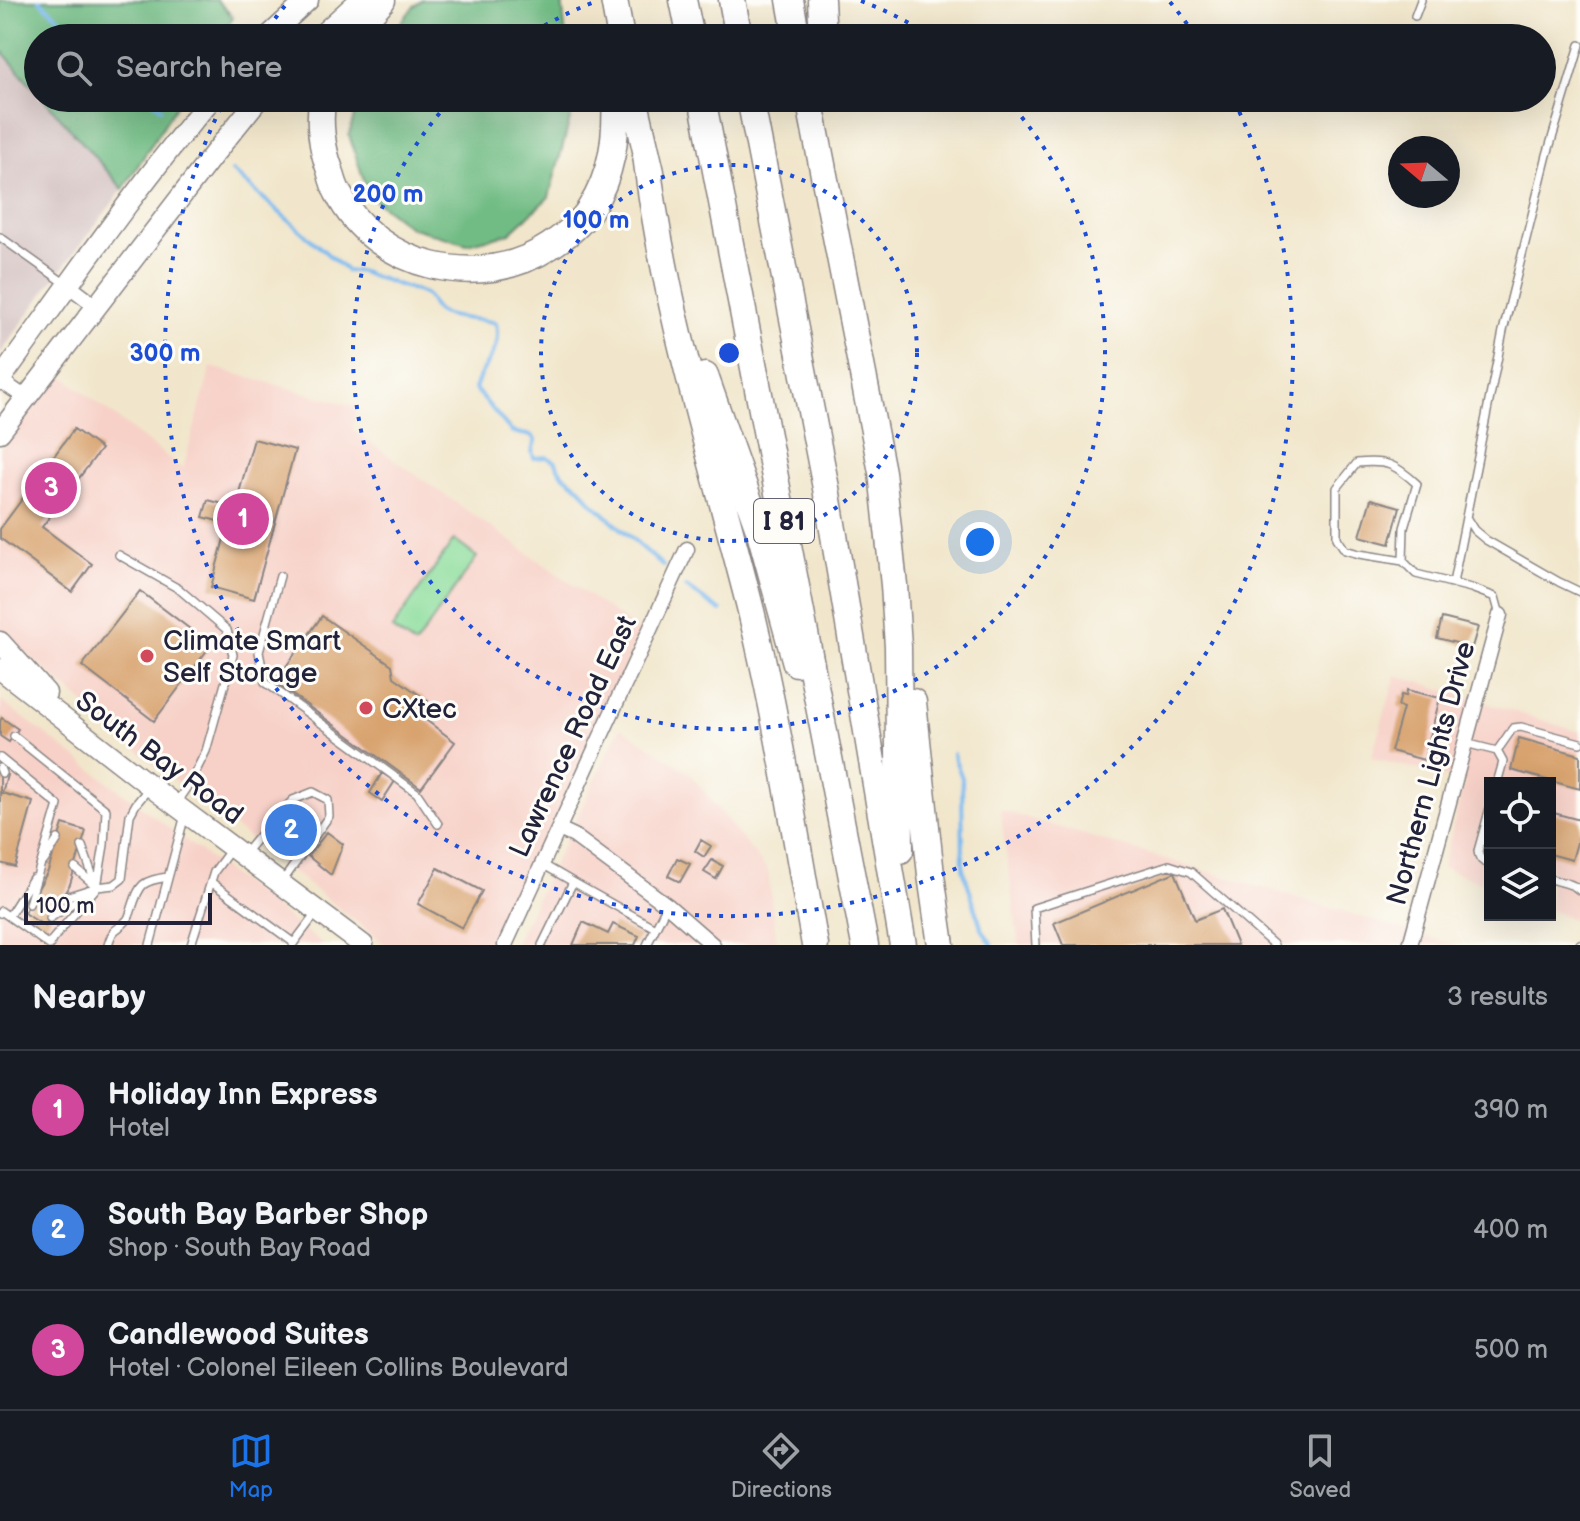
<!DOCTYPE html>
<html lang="en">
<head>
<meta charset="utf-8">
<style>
  body { margin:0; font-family:"Balsamiq Sans",sans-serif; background:#242831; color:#f1f3f6 }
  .controls { position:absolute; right:24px; bottom:24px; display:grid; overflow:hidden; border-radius:0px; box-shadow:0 8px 32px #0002 }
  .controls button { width:72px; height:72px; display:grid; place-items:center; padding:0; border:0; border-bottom:2px solid #363941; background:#171b24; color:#f1f3f6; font:40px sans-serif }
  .compass { position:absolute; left:1388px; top:136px; width:72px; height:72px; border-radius:50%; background:#171b24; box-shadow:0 8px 32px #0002; rotate:289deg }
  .scale { position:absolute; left:24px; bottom:20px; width:188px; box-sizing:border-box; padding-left:8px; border:4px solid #22223b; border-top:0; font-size:22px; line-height:28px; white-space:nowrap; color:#22223b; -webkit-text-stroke:6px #fdfcf7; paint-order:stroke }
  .you { position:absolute; left:980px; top:542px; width:28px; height:28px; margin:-20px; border:6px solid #fff; border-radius:50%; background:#1a73e8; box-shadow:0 0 0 12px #1a73e833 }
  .badge { display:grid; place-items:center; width:52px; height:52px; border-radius:50%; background:#1a73e8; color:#fff; font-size:26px; font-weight:700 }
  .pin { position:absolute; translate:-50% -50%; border:4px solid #fff; box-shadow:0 2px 8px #0006 }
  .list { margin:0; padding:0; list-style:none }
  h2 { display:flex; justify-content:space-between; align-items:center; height:104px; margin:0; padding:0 32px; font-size:34px }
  h2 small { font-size:26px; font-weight:400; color:#9ea1a6 }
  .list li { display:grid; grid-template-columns:52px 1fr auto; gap:24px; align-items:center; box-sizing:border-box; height:120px; padding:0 32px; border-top:2px solid #363941 }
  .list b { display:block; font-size:30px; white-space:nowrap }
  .list p { margin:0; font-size:26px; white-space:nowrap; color:#9ea1a6 }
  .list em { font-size:26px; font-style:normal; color:#9ea1a6 }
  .icon { flex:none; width:44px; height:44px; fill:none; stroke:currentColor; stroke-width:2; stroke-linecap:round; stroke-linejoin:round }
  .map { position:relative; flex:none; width:1580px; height:945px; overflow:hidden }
  .search { position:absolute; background:#171b24; box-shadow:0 8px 32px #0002; left:24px; right:24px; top:24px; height:88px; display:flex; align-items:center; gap:20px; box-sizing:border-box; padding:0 28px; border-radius:44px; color:#9ea1a6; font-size:30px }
  .sheet { height:464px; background:#171b24 }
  nav { display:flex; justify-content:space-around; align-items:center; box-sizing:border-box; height:112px; border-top:2px solid #363941; background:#171b24; font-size:22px; color:#9ea1a6 }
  nav a { display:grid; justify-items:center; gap:4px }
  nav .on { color:#1a73e8 }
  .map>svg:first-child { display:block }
  .built { fill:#f7d1c8 }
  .industrial { fill:#d2bfc0 }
  .green { fill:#8cdd9c; stroke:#57806c; stroke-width:2 }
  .forest { fill:#71bc84; stroke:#4a6f60; stroke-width:2 }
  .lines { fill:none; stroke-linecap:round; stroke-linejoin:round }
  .stream { stroke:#7cbaef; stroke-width:4 }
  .building { fill:#d8a36e }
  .lane-casing { stroke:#8a8483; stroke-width:10 }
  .street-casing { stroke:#8a8483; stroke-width:17 }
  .secondary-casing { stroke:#8a8483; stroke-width:23 }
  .highway-casing { stroke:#8a8483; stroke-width:29 }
  .lane { stroke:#fff; stroke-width:7 }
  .street { stroke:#fff; stroke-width:14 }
  .secondary { stroke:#fff; stroke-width:20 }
  .highway { stroke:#fff; stroke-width:26 }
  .ring { fill:none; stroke:#1d4ed8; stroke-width:4; stroke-dasharray:4 8 }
  .poi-dot { fill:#d1495b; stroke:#fdfcf7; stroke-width:3 }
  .labels { text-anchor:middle; stroke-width:6; stroke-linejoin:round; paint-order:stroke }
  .shield { fill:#fdfcf7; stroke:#646373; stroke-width:2 }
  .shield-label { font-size:26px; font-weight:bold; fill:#22223b }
  .poi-label { font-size:28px; fill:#22223b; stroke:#fdfcf7; text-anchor:start }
  .street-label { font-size:28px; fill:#22223b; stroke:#fdfcf7 }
  .centre { fill:#1d4ed8; stroke:#fdfcf7; stroke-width:4 }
  .ring-label { font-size:24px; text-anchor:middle; font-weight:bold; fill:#1d4ed8; stroke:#fdfcf7; stroke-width:6; stroke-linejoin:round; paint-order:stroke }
</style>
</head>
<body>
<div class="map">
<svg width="1580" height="945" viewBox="0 0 1580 945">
  <rect width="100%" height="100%" fill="#fdfcf7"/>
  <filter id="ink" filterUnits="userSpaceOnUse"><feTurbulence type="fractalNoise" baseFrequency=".0125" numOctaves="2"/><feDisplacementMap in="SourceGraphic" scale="16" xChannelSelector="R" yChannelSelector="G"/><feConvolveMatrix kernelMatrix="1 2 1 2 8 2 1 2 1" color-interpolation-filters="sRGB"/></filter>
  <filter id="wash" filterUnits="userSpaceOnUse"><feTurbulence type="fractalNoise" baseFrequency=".006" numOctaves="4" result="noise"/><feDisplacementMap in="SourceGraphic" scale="32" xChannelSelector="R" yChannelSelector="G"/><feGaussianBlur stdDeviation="1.8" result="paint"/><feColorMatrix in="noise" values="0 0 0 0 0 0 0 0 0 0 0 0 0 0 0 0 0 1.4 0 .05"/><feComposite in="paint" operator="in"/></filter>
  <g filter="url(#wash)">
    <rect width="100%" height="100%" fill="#f1e6cb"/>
    <!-- built -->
    <path class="built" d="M211,367l146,40 -5,23 289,202 -146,313h-109l-235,-183 -151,-132v-181l59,-76 124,96z
      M1396,675l184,57v190l-30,-12v-127h-60v103l-48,-19 23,-86 -94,-23z
      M0,700l324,245h-319l-5,-4z
      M621,727l68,46 79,98 9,74h-263z
      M1000,810l455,135h-436z"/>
    <!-- industrial -->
    <path class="industrial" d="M0,49l38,44v5h5l80,91 -79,103 -44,62z"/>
    <!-- green -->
    <path class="green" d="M454,540l23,17 -62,88 -23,-16z"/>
    <!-- forest -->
    <path class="forest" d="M0,0h217l16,17 -13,21h-182v55l-38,-44z
      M422,0h140l4,38h-177l25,-32z
      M43,98h138l-58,91z
      M359,98h213l1,10 -24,89 -39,36 -43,11 -57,-17 -41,-31 -20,-61z"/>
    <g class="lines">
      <!-- stream -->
      <path class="stream" d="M39,0l43,38
        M149,98l12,10
        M232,171l115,100h11l67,23c6,5 6,11 11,16 12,10 45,8 60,13 6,32 -14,38 -21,66l37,43 20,4 3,4 -3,12 2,6 13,-1 9,5c4,15 14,17 25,27 1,1 8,11 9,12l73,65
        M686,587l35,24
        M953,754l9,24 1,90 18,59 11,18"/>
    </g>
    <g id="blocks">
      <!-- building -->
      <path class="building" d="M74,429l27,20 -59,78 50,37 -20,28 -72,-54v-9z
        M254,439l41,11 -41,149 -43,-12 17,-63 -25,-7 5,-17 27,7z
        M1371,499l29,8 -10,37 -30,-8z
        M140,591l71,54 -57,76 -72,-55z
        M322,616l70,49 2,12 34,24 -10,13 37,28 -34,46 -146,-106z
        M1442,618l36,9 -6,20 -35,-9z
        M1407,690l33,8 -16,62 -33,-9 12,-43 -5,-2 3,-11 5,1z
        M2,718l16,11 -9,13 -9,-6v-15z
        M1519,738l61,17v34l-69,-19z
        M0,772l7,3 -5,18 31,9 -18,65 -15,-4z
        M382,773l13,8 -13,20 -12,-8z
        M1550,812l30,8v12l-8,28 -22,-6z
        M294,816l11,8 -16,20 -11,-8z
        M63,824l23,7 -16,53 -25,42 -21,-13 24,-42z
        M327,832l16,12 -12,31 -23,-19z
        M701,840l10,6 -7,11 -9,-6z
        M677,858l13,6 -10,18 -12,-6z
        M712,860l11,6 -7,13 -12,-7z
        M438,868l44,23 -20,37 -44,-24z
        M1175,872l20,48 27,-11 15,36h-174l-9,-22z
        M583,922l25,12 5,-10 26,12 -4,9h-62z"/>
    </g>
  </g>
  <g filter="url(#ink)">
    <use href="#blocks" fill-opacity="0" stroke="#8a8483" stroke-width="2"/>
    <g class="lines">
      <defs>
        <path id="lane" d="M1415,16l6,-16
          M0,237l66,47
          M1466,517l8,13 12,10 73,42 21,10
          M119,555l60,34 48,41 6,25 -27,96 -15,30 -15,22
          M1403,561l1,-33 13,-44c-22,-20 -30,-24 -60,-21l-20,25v50l8,12 14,4 44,7 13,13 55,14 24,9 5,18
          M280,576l-21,76 6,30 152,111 21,31
          M1453,583l50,-252 44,-176 33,-110
          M14,736l92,74 -2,35 -7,42 -45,53 -2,5
          M1465,743l32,8 6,11 -6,21
          M1497,751l16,-23 8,-1 59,16
          M0,758l58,47 -29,99
          M0,768l2,5
          M1490,808l-12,43c1,8 4,11 12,13
          M82,846l14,39
          M245,853l23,-28 25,-25 20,-8 15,8 1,16 -47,66
          M44,861l14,-22
          M1550,879c10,3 24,4 30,12
          M211,882l83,61
          M573,882l82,46
          M62,898l35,-11 -22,-19
          M0,913l1,-2 48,34
          M9,916l24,-38
          M50,918l47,-31 17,-2 8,-6 8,-64 6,-11 13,-16
          M293,944l24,-32
          M108,945c6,-20 9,-13 19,-25 2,-2 4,-9 5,-12 8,-25 10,-27 36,-31
          M150,945l35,-130
          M191,945l23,-73 17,-23
          M542,945l31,-63 -31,-18
          M647,945l20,-40
          M1036,945l-2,-37 135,-43 22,7 83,73
          M1580,945v-1"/>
        <path id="street" d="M68,285l29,22
          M0,380l27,19
          M559,829l15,7 93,69 46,40
          M505,945l182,-396
          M1410,945l90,-330"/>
        <path id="secondary" d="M267,38l41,-38
          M318,38l42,-38
          M0,380c69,-95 136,-193 212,-282
          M0,432l213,-277 46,-57
          M0,642l46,51
          M0,669l158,123 205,153"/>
        <path id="highway" d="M614,0l7,38
          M683,0l8,38
          M732,0l7,38
          M790,0l7,38
          M821,0l2,38
          M348,38l34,-38
          M323,98c-5,22 -1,51 7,72 2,8 4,16 8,23 38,76 143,99 212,53 15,-10 30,-21 40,-37 22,-34 27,-71 25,-111
          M634,98l17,74
          M702,98l163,847
          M750,98l76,390 77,457
          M809,98l73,374 12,113 4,62 2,203
          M646,155c19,156 67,305 105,456 27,110 44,223 64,334
          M705,376l55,156 36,131
          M913,702l18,173 10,70"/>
      </defs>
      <!-- lane casing -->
      <use href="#lane" class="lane-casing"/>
      <!-- street casing -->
      <use href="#street" class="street-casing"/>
      <!-- secondary casing -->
      <use href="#secondary" class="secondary-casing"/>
      <!-- highway casing -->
      <use href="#highway" class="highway-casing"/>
      <!-- lane -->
      <use href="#lane" class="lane"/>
      <!-- street -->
      <use href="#street" class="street"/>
      <!-- secondary -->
      <use href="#secondary" class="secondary"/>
      <!-- highway -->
      <use href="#highway" class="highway"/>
    </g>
  </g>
  <!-- distance rings -->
  <g class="ring">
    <circle cx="729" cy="353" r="188"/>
    <path d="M524 38A376 376 0 0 1 597 1M861 1A376 376 0 0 1 934 38M1006 99A376 376 0 1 1 452 99"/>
    <path d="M261 38A564 564 0 0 1 288 2M1170 2A564 564 0 0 1 1197 38M1234 101A564 564 0 1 1 224 101"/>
  </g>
  <!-- markers -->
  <g class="poi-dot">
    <circle cx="147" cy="656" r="8"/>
    <circle cx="366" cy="708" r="8"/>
  </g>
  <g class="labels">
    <!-- shield labels -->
    <rect class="shield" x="754" y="499" width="60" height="44" rx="6"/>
    <g class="shield-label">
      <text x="784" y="530">I 81</text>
    </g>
    <!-- poi labels -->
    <g class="poi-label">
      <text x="163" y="650">Climate Smart<tspan x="163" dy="32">Self Storage</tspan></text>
      <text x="382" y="718">CXtec</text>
    </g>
    <!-- street labels -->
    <g class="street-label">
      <text transform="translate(572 736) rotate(-65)" y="10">Lawrence Road East</text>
      <text transform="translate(160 757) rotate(37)" y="10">South Bay Road</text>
      <text transform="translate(1430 773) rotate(-75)" y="10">Northern Lights Drive</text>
    </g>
  </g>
  <circle cx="729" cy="353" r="12" class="centre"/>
  <g class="ring-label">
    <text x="388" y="202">200 m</text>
    <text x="596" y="228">100 m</text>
    <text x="165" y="361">300 m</text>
  </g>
</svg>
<div class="controls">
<button><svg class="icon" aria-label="locate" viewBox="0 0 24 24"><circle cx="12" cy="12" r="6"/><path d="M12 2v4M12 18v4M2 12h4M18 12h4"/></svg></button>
<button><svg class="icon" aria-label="layers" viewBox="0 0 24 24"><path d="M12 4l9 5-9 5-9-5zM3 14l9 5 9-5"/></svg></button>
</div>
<svg class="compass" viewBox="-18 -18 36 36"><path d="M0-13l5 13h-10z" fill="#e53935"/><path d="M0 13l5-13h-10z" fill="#9ea1a6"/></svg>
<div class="scale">100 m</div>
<div class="you"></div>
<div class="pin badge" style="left:243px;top:519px;background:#d1479c">1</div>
<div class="pin badge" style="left:291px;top:830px;background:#3f7fe0">2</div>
<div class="pin badge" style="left:51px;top:488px;background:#d1479c">3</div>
<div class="search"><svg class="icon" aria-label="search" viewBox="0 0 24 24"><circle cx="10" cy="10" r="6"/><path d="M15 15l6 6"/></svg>Search here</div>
</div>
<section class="sheet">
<h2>Nearby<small>3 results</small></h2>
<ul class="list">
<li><span class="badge" style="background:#d1479c">1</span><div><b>Holiday Inn Express</b><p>Hotel</p></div><em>390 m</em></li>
<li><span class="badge" style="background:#3f7fe0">2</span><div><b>South Bay Barber Shop</b><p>Shop · South Bay Road</p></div><em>400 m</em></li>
<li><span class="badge" style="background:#d1479c">3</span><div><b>Candlewood Suites</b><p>Hotel · Colonel Eileen Collins Boulevard</p></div><em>500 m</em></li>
</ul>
</section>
<nav>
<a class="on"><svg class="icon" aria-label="map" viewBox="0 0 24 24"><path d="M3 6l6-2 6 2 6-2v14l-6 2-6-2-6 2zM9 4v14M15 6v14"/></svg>Map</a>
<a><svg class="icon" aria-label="directions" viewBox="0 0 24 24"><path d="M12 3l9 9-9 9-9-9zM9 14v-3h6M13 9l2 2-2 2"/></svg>Directions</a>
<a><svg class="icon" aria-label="saved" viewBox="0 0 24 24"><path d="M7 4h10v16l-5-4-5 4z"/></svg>Saved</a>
</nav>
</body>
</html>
